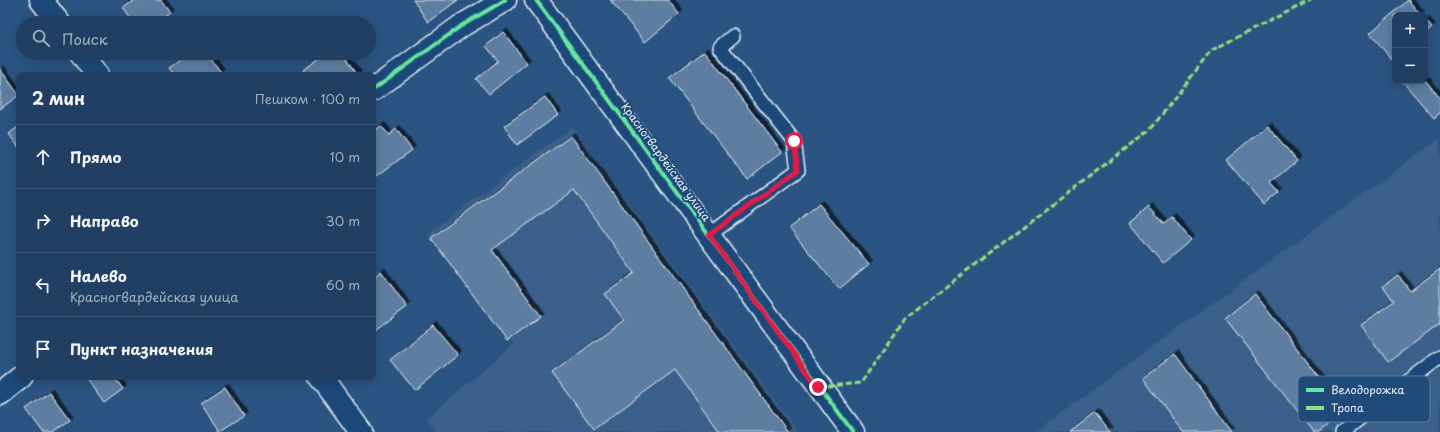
<!DOCTYPE html>
<html lang="ru">
<head>
<meta charset="utf-8">
<style>
  body { margin:0; font-family:"Playpen Sans",sans-serif; background:#284668; color:#f1f3f6 }
  .controls { position:absolute; right:12px; top:12px; display:grid; overflow:hidden; border-radius:8px; box-shadow:0 2px 10px #0003 }
  .controls button { width:36px; height:36px; display:grid; place-items:center; padding:0; border:0; border-bottom:1px solid #3d5877; background:#203f62; color:#f1f3f6; font:20px sans-serif }
  .stop { position:absolute; width:12px; height:12px; margin:-9px; border:3px solid #e11d48; border-radius:50%; background:#fff }
  .stop.end { background:#e11d48; border-color:#fff; box-shadow:0 1px 4px #0008 }
  .list { margin:0; padding:0; list-style:none }
  h2 { display:flex; justify-content:space-between; align-items:center; height:52px; margin:0; padding:0 16px; font-size:17px }
  h2 small { font-size:13px; font-weight:400; color:#a2afbe }
  .list li { display:grid; grid-template-columns:26px 1fr auto; gap:12px; align-items:center; box-sizing:border-box; height:64px; padding:0 16px; border-top:1px solid #3d5877 }
  .list b { display:block; font-size:15px; white-space:nowrap }
  .list p { margin:0; font-size:13px; white-space:nowrap; color:#a2afbe }
  .list em { font-size:13px; font-style:normal; color:#a2afbe }
  .icon { flex:none; width:22px; height:22px; fill:none; stroke:currentColor; stroke-width:2; stroke-linecap:round; stroke-linejoin:round }
  .map { position:relative; flex:none; width:1440px; height:432px; overflow:hidden }
  .search { position:absolute; background:#203f62; box-shadow:0 2px 10px #0003; left:16px; top:16px; width:360px; height:44px; display:flex; align-items:center; gap:10px; box-sizing:border-box; padding:0 14px; border-radius:22px; color:#a2afbe; font-size:15px }
  .panel { position:absolute; background:#203f62; box-shadow:0 2px 10px #0003; left:16px; top:72px; width:360px; height:308px; border-radius:8px }
  .map>svg:first-child { display:block }
  .built { fill:#3a608b }
  .building { fill:#5d7da1; stroke:#e8f1f8; filter:url(#shadow) }
  .lines { fill:none; stroke-linecap:round; stroke-linejoin:round }
  .lane-casing { stroke:#e8f1f8; stroke-width:16 }
  .street-casing { stroke:#e8f1f8; stroke-width:25 }
  .secondary-casing { stroke:#e8f1f8; stroke-width:25 }
  .lane { stroke:#1f4a7a; stroke-width:13 }
  .street { stroke:#1f4a7a; stroke-width:22 }
  .secondary { stroke:#1f4a7a; stroke-width:22 }
  .quiet { stroke:#91e382; stroke-width:3; stroke-dasharray:6 3; stroke-linecap:butt }
  .cycleway-casing { stroke:#1f4a7a; stroke-width:6 }
  .cycleway { stroke:#66e7a1; stroke-width:4 }
  .route { stroke:#e11d48; stroke-width:5 }
  .labels { text-anchor:middle; stroke-width:4; stroke-linejoin:round; paint-order:stroke }
  .street-label { font-size:11px; fill:#e8f1f8; stroke:#1f4a7a }
  .key { fill:#1f4a7a; stroke:#5b7ca0; stroke-width:1 }
  .key-label { font-size:11px; fill:#e8f1f8 }
</style>
</head>
<body>
<div class="map">
<svg width="1440" height="432" viewBox="0 0 1440 432">
  <defs>
    <filter id="shadow"><feDropShadow dx="3.5" dy="-3.5" stdDeviation="0" flood-color="#0009"/></filter>
  </defs>
  <rect width="100%" height="100%" fill="#2b5482"/>
  <filter id="ink" filterUnits="userSpaceOnUse"><feTurbulence type="fractalNoise" baseFrequency=".025" numOctaves="2"/><feDisplacementMap in="SourceGraphic" scale="8" xChannelSelector="R" yChannelSelector="G"/><feConvolveMatrix kernelMatrix="1 2 1 2 8 2 1 2 1" color-interpolation-filters="sRGB"/></filter>
  <g filter="url(#ink)">
    <!-- built -->
    <path class="built" d="M572,127l226,305h-361l-11,-13 88,-75 -86,-111z
      M1440,138v294h-405z"/>
    <!-- building -->
    <path class="building" d="M135,0h26l9,12 -15,11h-21l-11,-15z
      M413,0h45l-30,22z
      M610,0h58l11,14 -34,28z
      M1408,0l13,15h-26v44l-2,2 -23,-28z
      M1425,20l7,8 -7,6z
      M503,32l24,31 -38,31 -13,-15 22,-18 -12,-15z
      M705,51l77,101 -35,27 -78,-101z
      M190,53h16l15,19 -4,3h-42l-6,-7z
      M327,53h16l15,22h-52l-3,-5z
      M0,69l19,26 -19,14z
      M1425,80l15,18v15l-6,5 -32,-37z
      M545,97l13,18 -41,30 -13,-19z
      M1267,125l30,36 -26,22 8,9 -15,13 -38,-45z
      M19,126v22l-10,-14z
      M381,126l8,9 7,-6 16,21 -38,28 -1,-2v-44z
      M571,136l217,296h-68l-45,-62 -81,59 -42,-56 72,-53 -19,-26 29,-21 -60,-83 -82,60 49,66 -34,25 -76,-103z
      M819,204l50,60 -30,25 -50,-61z
      M1149,207l15,17 8,-7 19,23 -28,23 -33,-40z
      M1440,269v55l-52,38 -27,-37 33,-24 -11,-15 15,-11 12,16z
      M381,271l26,36 -34,25v-54z
      M1255,294l90,117 -26,21h-5l-89,-114z
      M433,325l25,30 -43,35 -25,-30z
      M1175,354l57,78h-49l-40,-54z
      M85,377h29l9,12 -19,14z
      M225,387l19,29 -24,15 -19,-28z
      M49,392l21,28 -17,12h-10l-17,-23z
      M1095,413l15,19h-40z"/>
    <g class="lines">
      <defs>
        <path id="lane" d="M709,235l89,-65 -4,-29 -74,-94 13,-11
          M1342,432l98,-75"/>
        <path id="street" d="M373,90l88,-64 44,-26
          M0,394l21,-17"/>
        <path id="secondary" d="M41,0l18,23
          M536,0l317,432
          M81,53l16,22
          M321,377l40,55"/>
      </defs>
      <!-- lane casing -->
      <use href="#lane" class="lane-casing"/>
      <!-- street casing -->
      <use href="#street" class="street-casing"/>
      <!-- secondary casing -->
      <use href="#secondary" class="secondary-casing"/>
      <!-- lane -->
      <use href="#lane" class="lane"/>
      <!-- street -->
      <use href="#street" class="street"/>
      <!-- secondary -->
      <use href="#secondary" class="secondary"/>
      <!-- quiet -->
      <path class="quiet" d="M818,387l43,-4 44,-65 245,-188 62,-80 99,-50"/>
      <defs>
        <path id="cycleway" d="M536,0l317,432
          M373,90l88,-64 44,-26"/>
      </defs>
      <!-- cycleway casing -->
      <use href="#cycleway" class="cycleway-casing"/>
      <!-- cycleway -->
      <use href="#cycleway" class="cycleway"/>
    </g>
  </g>
  <g class="lines" filter="url(#ink)">
    <!-- route -->
    <path class="route" d="M794,141l4,29 -89,65 109,152"/>
  </g>
  <g class="labels">
    <!-- street labels -->
    <g class="street-label">
      <text transform="translate(666 162) rotate(54)" y="4">Красногвардейская улица</text>
    </g>
  </g>
  <!-- legend -->
  <rect x="1298" y="376" width="132" height="46" rx="6" class="key"/>
  <rect x="1306" y="388" width="18" height="4" fill="#66e7a1"/>
  <rect x="1306" y="406" width="18" height="4" fill="#91e382"/>
  <g class="key-label">
    <text x="1331" y="394">Велодорожка</text>
    <text x="1331" y="412">Тропа</text>
  </g>
</svg>
<div class="controls">
<button>+</button>
<button>−</button>
</div>
<div class="stop" style="left:794px;top:141px"></div>
<div class="stop end" style="left:818px;top:387px"></div>
<div class="search"><svg class="icon" aria-label="search" viewBox="0 0 24 24"><circle cx="10" cy="10" r="6"/><path d="M15 15l6 6"/></svg>Поиск</div>
<section class="panel">
<h2>2 мин<small>Пешком · 100 m</small></h2>
<ul class="list">
<li><svg class="icon" aria-label="ahead" viewBox="0 0 24 24"><path d="M12 20V5M6 11l6-6 6 6"/></svg><div><b>Прямо</b></div><em>10 m</em></li>
<li><svg class="icon" aria-label="right" viewBox="0 0 24 24"><path d="M7 20v-9h11M14 6l5 5-5 5"/></svg><div><b>Направо</b></div><em>30 m</em></li>
<li><svg class="icon" aria-label="left" viewBox="0 0 24 24"><path d="M17 20v-9H6M10 6l-5 5 5 5"/></svg><div><b>Налево</b><p>Красногвардейская улица</p></div><em>60 m</em></li>
<li><svg class="icon" aria-label="arrive" viewBox="0 0 24 24"><path d="M6 21V4h12l-3 4 3 4H6"/></svg><div><b>Пункт назначения</b></div></li>
</ul>
</section>
</div>
</body>
</html>
